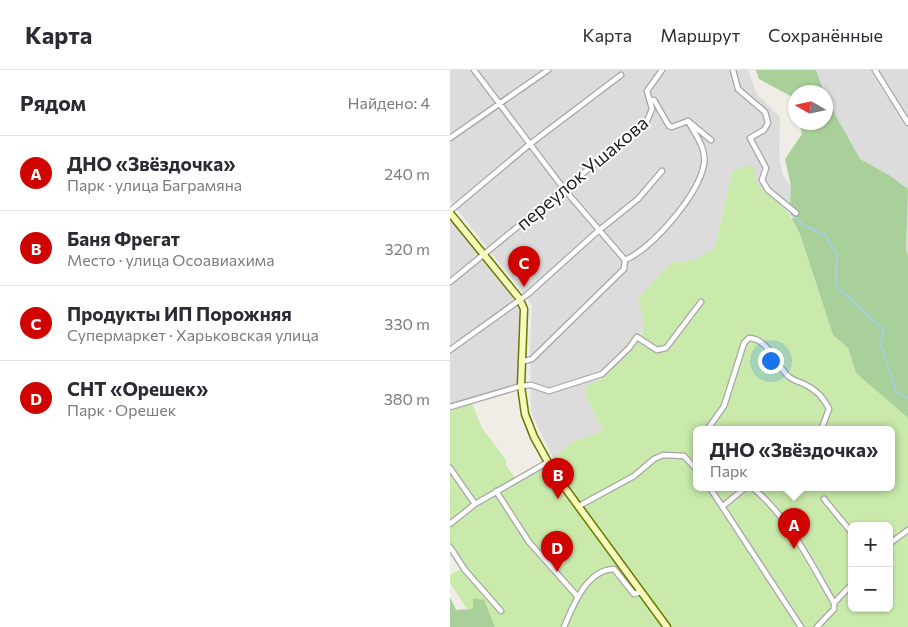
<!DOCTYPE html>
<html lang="ru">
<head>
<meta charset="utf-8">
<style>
  body { margin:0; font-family:Commissioner,sans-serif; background:#f7f7f7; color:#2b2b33 }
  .controls { position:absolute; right:15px; bottom:15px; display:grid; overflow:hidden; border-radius:8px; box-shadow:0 1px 4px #0004 }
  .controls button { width:45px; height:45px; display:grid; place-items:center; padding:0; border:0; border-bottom:1px solid #e1e1e2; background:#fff; color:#2b2b33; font:25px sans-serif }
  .compass { position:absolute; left:338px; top:15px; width:45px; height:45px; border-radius:50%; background:#fff; box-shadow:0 1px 4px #0004; rotate:279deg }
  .you { position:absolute; left:320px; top:290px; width:18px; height:18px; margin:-12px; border:4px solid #fff; border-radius:50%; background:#1a73e8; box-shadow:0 0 0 8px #1a73e833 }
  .badge { display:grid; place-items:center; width:32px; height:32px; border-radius:50%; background:#cf0300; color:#fff; font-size:16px; font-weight:700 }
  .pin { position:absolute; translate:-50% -41px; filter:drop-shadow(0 1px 2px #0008) }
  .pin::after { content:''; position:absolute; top:26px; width:18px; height:15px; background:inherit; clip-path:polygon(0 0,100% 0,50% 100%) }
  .popup { position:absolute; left:243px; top:356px; width:202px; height:65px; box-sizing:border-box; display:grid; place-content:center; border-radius:8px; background:#fff; filter:drop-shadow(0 1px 4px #0005); font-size:16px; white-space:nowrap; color:#7c7c81 }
  .popup b { font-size:19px; color:#2b2b33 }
  .popup::after { content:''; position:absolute; left:50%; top:100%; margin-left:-10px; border:10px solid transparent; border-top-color:#fff }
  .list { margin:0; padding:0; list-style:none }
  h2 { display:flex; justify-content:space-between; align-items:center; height:65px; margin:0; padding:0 20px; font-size:21px }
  h2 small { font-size:16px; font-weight:400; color:#7c7c81 }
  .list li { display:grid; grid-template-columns:32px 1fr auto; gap:15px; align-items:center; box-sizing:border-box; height:75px; padding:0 20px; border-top:1px solid #e1e1e2 }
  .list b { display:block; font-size:19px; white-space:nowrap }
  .list p { margin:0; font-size:16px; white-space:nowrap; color:#7c7c81 }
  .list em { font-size:16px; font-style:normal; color:#7c7c81 }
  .map { position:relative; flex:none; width:458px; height:557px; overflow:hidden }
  header { display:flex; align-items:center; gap:30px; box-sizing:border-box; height:70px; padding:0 25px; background:#fff; border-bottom:1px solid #e1e1e2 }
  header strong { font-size:24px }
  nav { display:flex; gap:28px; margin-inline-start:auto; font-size:18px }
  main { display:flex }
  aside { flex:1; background:#fff }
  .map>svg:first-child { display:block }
  .residential { fill:#dddcdc }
  .grass { fill:#c9eaab; fill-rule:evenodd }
  .forest { fill:#a9d09a }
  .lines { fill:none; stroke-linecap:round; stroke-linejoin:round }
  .stream { stroke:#a6d0de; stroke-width:2 }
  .street-casing { stroke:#a6a6a6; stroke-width:7 }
  .secondary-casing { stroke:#6a7904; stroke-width:9 }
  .street { stroke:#fff; stroke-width:4.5 }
  .secondary { stroke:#f6faba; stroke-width:6 }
  .labels { text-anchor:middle; stroke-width:4; stroke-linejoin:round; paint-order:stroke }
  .street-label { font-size:19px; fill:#1f1f1f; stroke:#fff }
</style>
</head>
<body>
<header>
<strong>Карта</strong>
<nav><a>Карта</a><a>Маршрут</a><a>Сохранённые</a></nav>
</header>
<main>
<aside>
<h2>Рядом<small>Найдено: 4</small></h2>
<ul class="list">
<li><span class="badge">A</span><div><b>ДНО «Звёздочка»</b><p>Парк · улица Баграмяна</p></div><em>240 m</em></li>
<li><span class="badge">B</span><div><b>Баня Фрегат</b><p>Место · улица Осоавиахима</p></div><em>320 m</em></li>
<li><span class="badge">C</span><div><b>Продукты ИП Порожняя</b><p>Супермаркет · Харьковская улица</p></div><em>330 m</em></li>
<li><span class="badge">D</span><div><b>СНТ «Орешек»</b><p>Парк · Орешек</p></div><em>380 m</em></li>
</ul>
</aside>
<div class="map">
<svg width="458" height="557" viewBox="0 0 458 557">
  <rect width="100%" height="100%" fill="#f0ede6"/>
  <!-- residential -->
  <path class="residential" d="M0,0h298l9,24 23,23 -1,39 4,20 8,10 -1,19 -7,2 -25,-22 -26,-13 -17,76 -20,12 -24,3 -34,80 -52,51 18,37 -29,10 -21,17 -22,-46 -1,-64 2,-43 -82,-105z
    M366,0h92v186l-2,-6 2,-61 -19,-14 -29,-16 -34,-60v-7h-2z
    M0,147l58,72 10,16 3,13 -4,67 -67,19z"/>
  <!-- grass -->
  <path class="grass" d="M302,94l6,21 29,26 13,23 33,101 15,13 8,25 52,45v209h-429l-29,-44v-8l13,-7 -13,-21v-140l21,-6 11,27 24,32v6l11,14 31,-18 26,-21 29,-10 -18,-37 2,-9 13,-5 41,-42 3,-15 -6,-25 33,-35 24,-3 20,-12 17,-76zM246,360h196v58h-196zM402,456h37v82h-37z"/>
  <!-- forest -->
  <path class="forest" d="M306,0h60l8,22h-28l-1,13 -1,-7 -35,-19z
    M376,28l34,61 29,16 19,14 -2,61 2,6v162l-52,-45 -8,-25 -15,-13 -33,-101 -8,-15 6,-5 -8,-9 1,-19 -6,-27 17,-25 -3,-11 27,-1z
    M0,527l6,13 17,-1v-11l11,2 11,27h-45z"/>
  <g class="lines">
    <!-- stream -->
    <path class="stream" d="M341,144l14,12 20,9 12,19 -1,32 48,44 -3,14 15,48 12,6"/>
    <defs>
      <path id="street" d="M24,0l90,119 61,71 -1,9 -92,90 -11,3
        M283,0l5,19 27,23 3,11 -4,7 -14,8 16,30 -4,12 6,10 28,23
        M425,0l33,53
        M201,30h3l15,26 3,1 16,-6 23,19
        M0,68l98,-68
        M0,141l80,-67 91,-69
        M175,190c28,-12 74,-66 79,-96 3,-15 -9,-30 -16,-43
        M0,212l197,-161 5,-12 -5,-18 15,-21
        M0,280l78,-56 70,-63 40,-32 24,-28
        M0,337l71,-21 10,-1 18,6 53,-17 27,-26 8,-11 20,13 9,-2 35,-46
        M257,360l17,-24 20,-63 5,-5c18,0 27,26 38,37 6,6 11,6 17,9 11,5 20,14 25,25l-8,21
        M0,398l25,36
        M260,418l91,139
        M303,418c37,31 57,74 81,115
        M46,421l33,51 48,54
        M374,429l28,34
        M129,436l55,-30 20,-17 9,-4 21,1 12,13
        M273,436l22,-18
        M0,454l25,-20 73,-42
        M439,474l19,-14
        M0,477l15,23 36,41
        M114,557c9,-21 22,-57 50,-58l20,25 7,-2
        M367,557l17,-18v-6l18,-19"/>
      <path id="secondary" d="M0,143l69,85 5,11 -3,77 4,28 9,23 20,36 113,154"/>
    </defs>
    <!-- street casing -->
    <use href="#street" class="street-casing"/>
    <!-- secondary casing -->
    <use href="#secondary" class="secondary-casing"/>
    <!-- street -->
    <use href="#street" class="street"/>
    <!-- secondary -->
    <use href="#secondary" class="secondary"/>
  </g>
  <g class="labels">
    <!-- street labels -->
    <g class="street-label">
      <text transform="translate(132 103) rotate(-40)" y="7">переулок Ушакова</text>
    </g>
  </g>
</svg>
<div class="controls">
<button>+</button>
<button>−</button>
</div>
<svg class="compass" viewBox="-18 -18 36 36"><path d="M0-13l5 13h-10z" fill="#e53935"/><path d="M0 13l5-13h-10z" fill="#7c7c81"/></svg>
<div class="you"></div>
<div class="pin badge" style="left:344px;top:479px">A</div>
<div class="popup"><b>ДНО «Звёздочка»</b>Парк</div>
<div class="pin badge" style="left:108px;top:429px">B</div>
<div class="pin badge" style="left:74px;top:217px">C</div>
<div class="pin badge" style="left:107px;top:502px">D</div>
</div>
</main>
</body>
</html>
